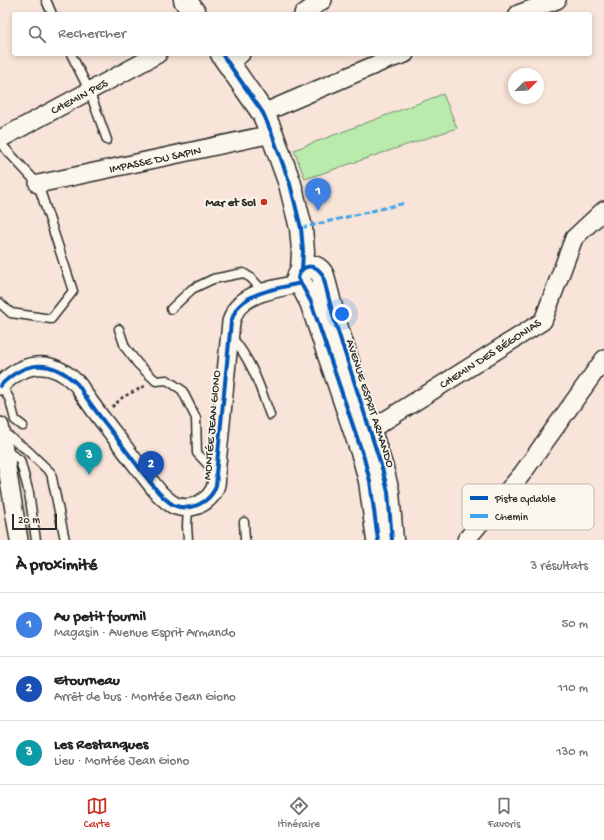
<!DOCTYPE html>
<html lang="fr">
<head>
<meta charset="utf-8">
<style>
  body { margin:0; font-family:"Gochi Hand",sans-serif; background:#f2f2f2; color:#222 }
  .compass { position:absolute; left:508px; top:68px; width:36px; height:36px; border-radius:50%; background:#fff; box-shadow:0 2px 6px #0003; rotate:66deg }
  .scale { position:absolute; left:12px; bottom:10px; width:45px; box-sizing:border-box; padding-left:4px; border:2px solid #2b2b2b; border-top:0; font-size:11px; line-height:14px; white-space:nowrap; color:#2b2b2b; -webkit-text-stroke:3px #fbf7ec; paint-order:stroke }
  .you { position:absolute; left:342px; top:314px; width:14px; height:14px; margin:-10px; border:3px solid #fff; border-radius:50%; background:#1a73e8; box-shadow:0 0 0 6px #1a73e833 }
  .badge { display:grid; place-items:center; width:26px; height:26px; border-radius:50%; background:#c8321e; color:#fff; font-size:13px; font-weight:700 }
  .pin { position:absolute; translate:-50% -33px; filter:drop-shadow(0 1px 2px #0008) }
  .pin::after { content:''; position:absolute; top:21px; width:14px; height:12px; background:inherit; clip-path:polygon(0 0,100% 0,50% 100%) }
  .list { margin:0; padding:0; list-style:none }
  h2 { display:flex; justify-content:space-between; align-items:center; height:52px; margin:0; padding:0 16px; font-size:17px }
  h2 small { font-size:13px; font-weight:400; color:#767676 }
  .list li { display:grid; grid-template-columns:26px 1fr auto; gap:12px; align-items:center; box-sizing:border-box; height:64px; padding:0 16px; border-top:1px solid #e0e0e0 }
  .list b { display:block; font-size:15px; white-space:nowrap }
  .list p { margin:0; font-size:13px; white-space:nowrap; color:#767676 }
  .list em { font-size:13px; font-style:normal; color:#767676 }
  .icon { flex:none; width:22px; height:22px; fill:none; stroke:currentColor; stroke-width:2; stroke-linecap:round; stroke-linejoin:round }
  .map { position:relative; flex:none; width:604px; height:540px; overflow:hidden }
  .search { position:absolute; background:#fff; box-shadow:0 2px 6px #0003; left:12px; right:12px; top:12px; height:44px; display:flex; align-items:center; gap:10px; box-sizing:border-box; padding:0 14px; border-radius:4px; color:#767676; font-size:15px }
  .sheet { height:244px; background:#fff }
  nav { display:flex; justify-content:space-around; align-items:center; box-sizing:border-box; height:56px; border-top:1px solid #e0e0e0; background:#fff; font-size:11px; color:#767676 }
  nav a { display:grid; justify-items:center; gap:2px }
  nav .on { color:#c8321e }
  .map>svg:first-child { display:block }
  .green { fill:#b8ebac; stroke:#728b6c }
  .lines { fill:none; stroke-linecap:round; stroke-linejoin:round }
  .lane-casing { stroke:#2b2b2b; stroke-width:11 }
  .street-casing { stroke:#2b2b2b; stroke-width:20 }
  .secondary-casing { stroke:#2b2b2b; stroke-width:25 }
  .path { stroke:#2b2b2b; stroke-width:2.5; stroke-dasharray:3 3; stroke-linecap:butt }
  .lane { stroke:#fbf7ec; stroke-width:8 }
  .street { stroke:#fbf7ec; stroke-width:17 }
  .secondary { stroke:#fbf7ec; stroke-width:22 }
  .quiet { stroke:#3ea3eb; stroke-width:3; stroke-dasharray:6 3; stroke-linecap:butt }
  .cycleway-casing { stroke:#fbf7ec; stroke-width:6 }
  .cycleway { stroke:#0057b8; stroke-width:4 }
  .poi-dot { fill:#c8321e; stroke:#fbf7ec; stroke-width:1.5 }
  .labels { text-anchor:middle; stroke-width:3.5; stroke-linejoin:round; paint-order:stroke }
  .street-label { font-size:12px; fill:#2b2b2b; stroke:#fbf7ec }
  .poi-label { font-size:12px; font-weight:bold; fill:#2b2b2b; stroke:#fbf7ec; text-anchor:end }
  .key { fill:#fbf7ec; stroke:#bdbab2; stroke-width:1 }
  .key-label { font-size:11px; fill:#2b2b2b }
</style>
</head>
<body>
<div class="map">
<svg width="604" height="540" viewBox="0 0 604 540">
  <rect width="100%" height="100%" fill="#f8e4d8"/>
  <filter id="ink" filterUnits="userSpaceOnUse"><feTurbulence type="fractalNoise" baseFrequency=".025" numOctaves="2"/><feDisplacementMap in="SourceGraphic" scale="8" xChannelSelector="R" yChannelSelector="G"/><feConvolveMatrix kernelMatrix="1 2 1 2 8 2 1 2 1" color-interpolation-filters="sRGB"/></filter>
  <g filter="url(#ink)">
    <!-- green -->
    <path class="green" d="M443,94l14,34 -152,51 -11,-29z"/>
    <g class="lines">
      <defs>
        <path id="lane" d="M46,0l6,14
          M71,54l18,36 18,50
          M0,143l38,41 35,107 -22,28 -40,-6 -11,-10
          M171,309l21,-20 21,-10 30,-6 8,5 13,14
          M119,329l6,18 13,17 18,17 11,-1 15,10 14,28 1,35 18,19
          M230,335c22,26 29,49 40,80
          M1,384l9,16 5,20 8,6
          M3,432l24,18 24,23 14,67
          M5,450l15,10 9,33 7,47
          M244,522l1,18
          M188,540l-1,-14 1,-19"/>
        <path id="street" d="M303,14l20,-14
          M518,14l39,-14
          M227,62l14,-8
          M263,113l121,-52 21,-7
          M0,139l158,-85
          M38,184l234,-50
          M0,386c23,-24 49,-28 74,-5 4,3 7,8 9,12 7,10 14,20 22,30 18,23 35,47 54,70 5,5 11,11 17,13 20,7 45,-11 40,-32l15,-152c2,-6 4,-13 9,-17 13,-14 42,-17 60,-22
          M0,426l19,114
          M370,430l173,-109 31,-83 30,-28
          M466,540l56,-66 82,-115"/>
        <path id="secondary" d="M185,0l10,14
          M222,54l41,59 9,21 18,50 11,44 2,23 -1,19
          M378,540l-8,-59 -6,-23 -53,-156 -13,-24c3,-15 19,-15 25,-2l11,43 48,149 6,24 4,48"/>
      </defs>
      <!-- lane casing -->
      <use href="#lane" class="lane-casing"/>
      <!-- street casing -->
      <use href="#street" class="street-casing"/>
      <!-- secondary casing -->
      <use href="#secondary" class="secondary-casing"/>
      <!-- path -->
      <path class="path" d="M112,407l11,-10 22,-11"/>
      <!-- lane -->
      <use href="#lane" class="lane"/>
      <!-- street -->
      <use href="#street" class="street"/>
      <!-- secondary -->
      <use href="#secondary" class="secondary"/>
      <!-- quiet -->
      <path class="quiet" d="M301,228l104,-25"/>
      <defs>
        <path id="cycleway" d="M222,54l41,59 9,21 18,50 11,44 2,23 -1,19
          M0,386c23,-24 49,-28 74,-5 4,3 7,8 9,12 7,10 14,20 22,30 18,23 35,47 54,70 5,5 11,11 17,13 20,7 45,-11 40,-32l15,-152c2,-6 4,-13 9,-17 13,-14 42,-17 60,-22
          M378,540l-8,-59 -6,-23 -53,-156 -13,-24c3,-15 19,-15 25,-2l11,43 48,149 6,24 4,48"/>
      </defs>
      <!-- cycleway casing -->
      <use href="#cycleway" class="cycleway-casing"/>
      <!-- cycleway -->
      <use href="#cycleway" class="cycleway"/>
    </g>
  </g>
  <!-- markers -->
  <circle class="poi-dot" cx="264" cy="202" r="4"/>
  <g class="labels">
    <!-- street labels -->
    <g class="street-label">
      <text transform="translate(79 96) rotate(-28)" y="4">CHEMIN PES</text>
      <text transform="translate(155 159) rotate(-12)" y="4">IMPASSE DU SAPIN</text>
      <text transform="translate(490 353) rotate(-33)" y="4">CHEMIN DES BÉGONIAS</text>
      <text transform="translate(371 403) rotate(72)" y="4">AVENUE ESPRIT ARMANDO</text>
      <text transform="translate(211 425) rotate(-85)" y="4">MONTÉE JEAN GIONO</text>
    </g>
    <!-- poi labels -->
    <g class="poi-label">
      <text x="256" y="206">Mar et Sol</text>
    </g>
  </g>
  <!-- legend -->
  <rect x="462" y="484" width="132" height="46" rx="6" class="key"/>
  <rect x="470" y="496" width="18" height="4" fill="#0057b8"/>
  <rect x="470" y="514" width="18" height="4" fill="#3ea3eb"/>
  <g class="key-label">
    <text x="495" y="502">Piste cyclable</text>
    <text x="495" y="520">Chemin</text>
  </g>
</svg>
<svg class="compass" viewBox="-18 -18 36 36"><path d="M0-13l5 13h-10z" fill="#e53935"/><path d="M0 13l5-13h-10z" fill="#767676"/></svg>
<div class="scale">20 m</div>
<div class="you"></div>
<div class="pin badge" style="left:318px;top:211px;background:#3f7fe0">1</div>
<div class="pin badge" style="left:151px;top:484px;background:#1a4fb4">2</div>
<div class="pin badge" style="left:89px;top:475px;background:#0f9aa8">3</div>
<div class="search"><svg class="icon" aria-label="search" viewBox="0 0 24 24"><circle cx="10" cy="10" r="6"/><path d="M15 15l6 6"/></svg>Rechercher</div>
</div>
<section class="sheet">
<h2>À proximité<small>3 résultats</small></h2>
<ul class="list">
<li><span class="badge" style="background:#3f7fe0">1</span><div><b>Au petit fournil</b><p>Magasin · Avenue Esprit Armando</p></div><em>50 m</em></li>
<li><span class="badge" style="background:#1a4fb4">2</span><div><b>Etourneau</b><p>Arrêt de bus · Montée Jean Giono</p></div><em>110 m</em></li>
<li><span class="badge" style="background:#0f9aa8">3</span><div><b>Les Restanques</b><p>Lieu · Montée Jean Giono</p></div><em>130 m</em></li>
</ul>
</section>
<nav>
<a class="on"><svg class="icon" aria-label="map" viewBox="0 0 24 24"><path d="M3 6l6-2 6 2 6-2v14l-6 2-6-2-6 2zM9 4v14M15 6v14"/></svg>Carte</a>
<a><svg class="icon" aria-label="directions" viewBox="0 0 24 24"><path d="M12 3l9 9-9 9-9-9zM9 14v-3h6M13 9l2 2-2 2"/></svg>Itinéraire</a>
<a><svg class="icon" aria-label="saved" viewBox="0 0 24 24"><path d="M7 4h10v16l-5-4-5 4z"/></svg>Favoris</a>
</nav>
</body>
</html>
